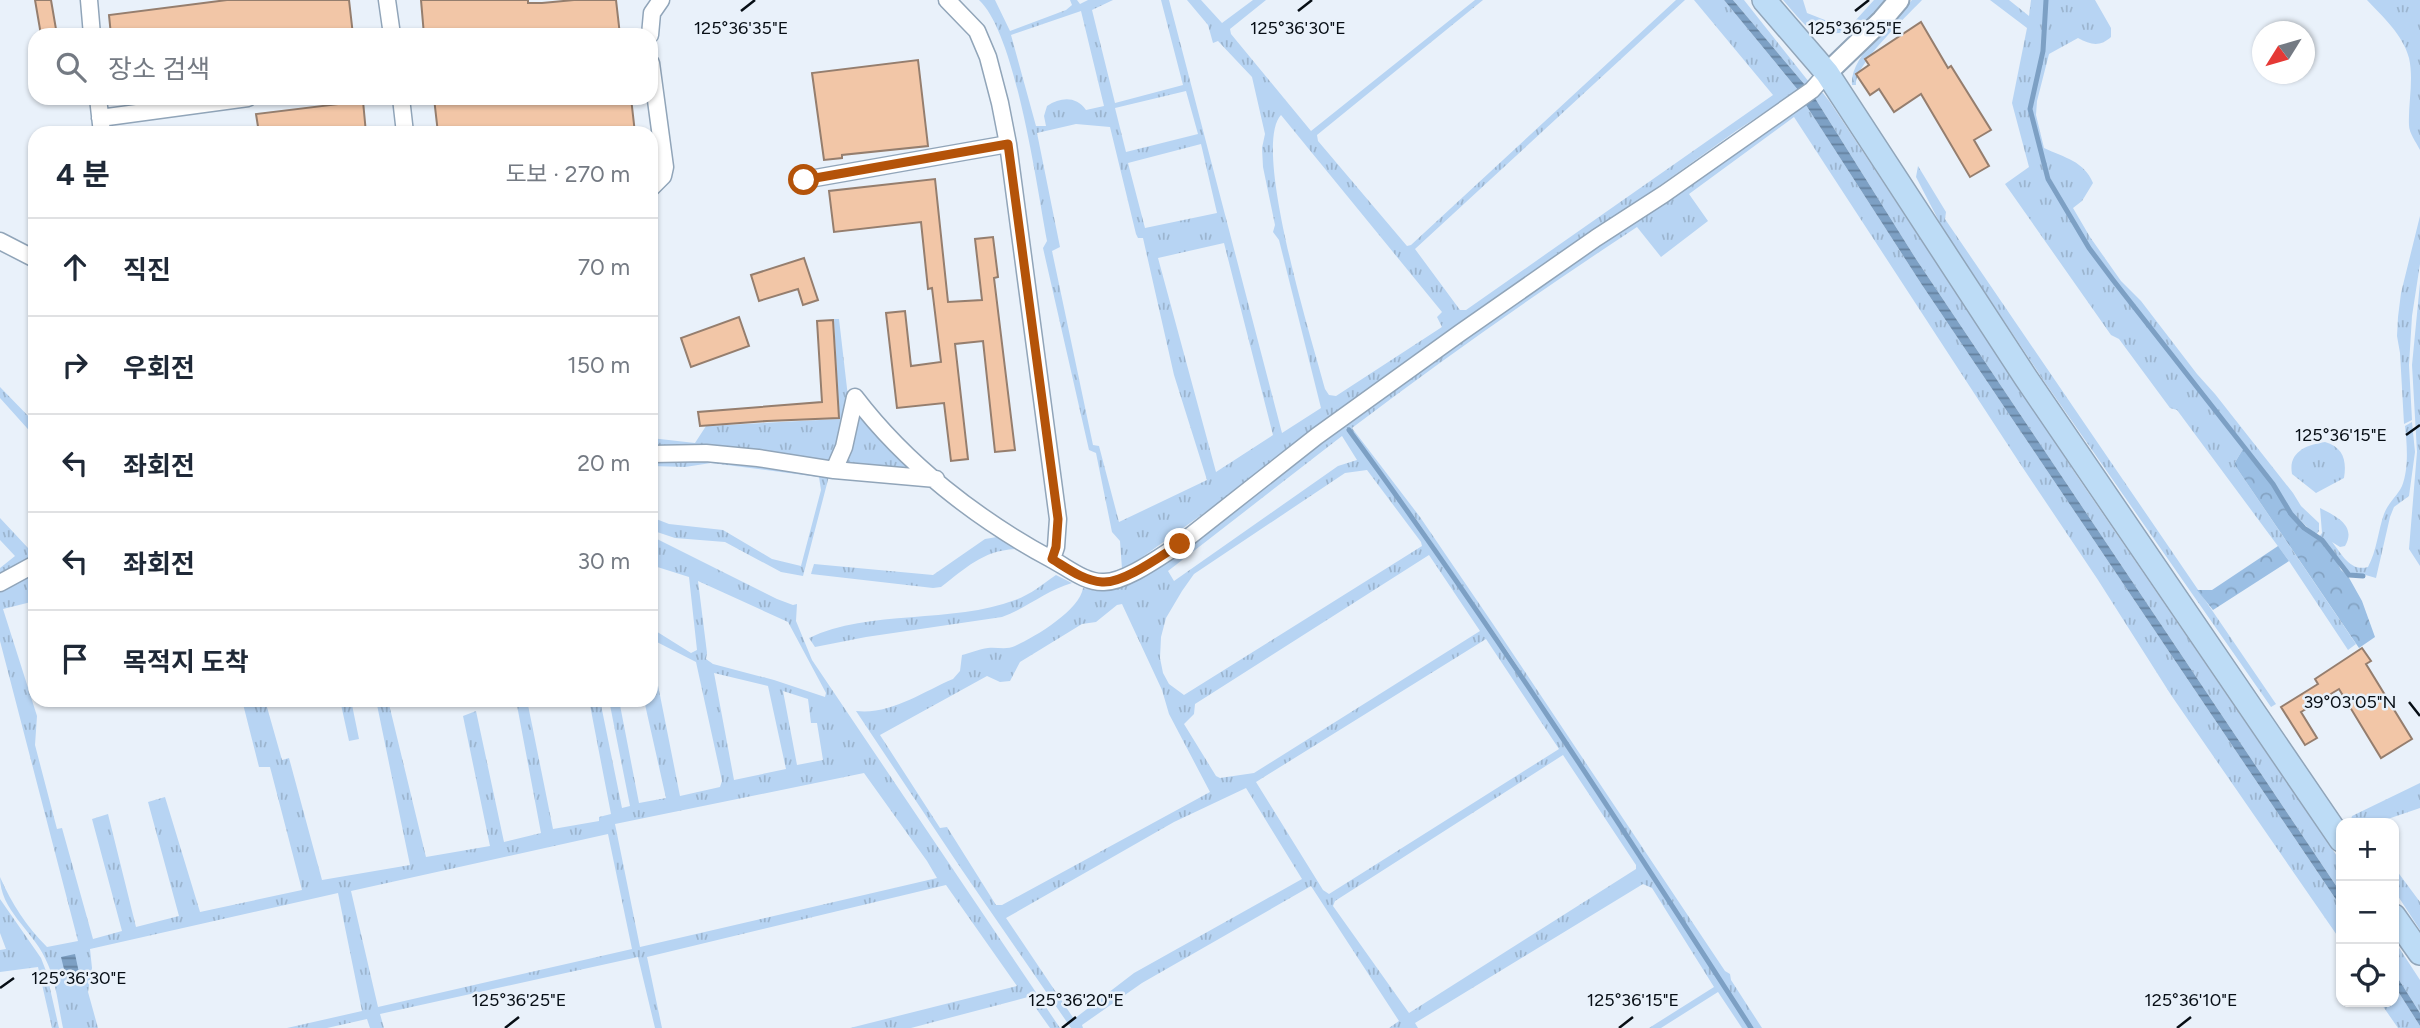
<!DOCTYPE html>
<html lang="ko">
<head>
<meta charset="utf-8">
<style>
  body { margin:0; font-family:Figtree,"Noto Sans KR",sans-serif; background:#f2f2f3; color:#1f2937 }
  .controls { position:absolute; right:21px; bottom:21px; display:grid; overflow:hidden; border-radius:14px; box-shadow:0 2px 5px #0004 }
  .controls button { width:63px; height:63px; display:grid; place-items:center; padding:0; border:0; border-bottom:2px solid #e0e1e3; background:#fff; color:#1f2937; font:35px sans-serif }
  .compass { position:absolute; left:2252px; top:21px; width:63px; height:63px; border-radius:50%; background:#fff; box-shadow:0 2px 5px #0004; rotate:233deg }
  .stop { position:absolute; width:21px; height:21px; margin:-16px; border:5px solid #b45309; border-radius:50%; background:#fff }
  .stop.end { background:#b45309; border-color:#fff; box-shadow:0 2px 7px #0008 }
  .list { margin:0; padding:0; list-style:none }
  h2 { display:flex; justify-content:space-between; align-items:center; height:91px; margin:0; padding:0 28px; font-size:30px }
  h2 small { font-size:23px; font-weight:400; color:#747a83 }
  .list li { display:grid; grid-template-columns:46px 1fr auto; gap:21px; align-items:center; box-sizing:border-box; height:98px; padding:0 28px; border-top:2px solid #e0e1e3 }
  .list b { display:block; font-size:26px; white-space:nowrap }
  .list em { font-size:23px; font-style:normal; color:#747a83 }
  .icon { flex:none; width:38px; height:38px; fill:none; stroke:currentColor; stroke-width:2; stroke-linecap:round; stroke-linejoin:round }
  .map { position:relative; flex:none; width:2420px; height:1028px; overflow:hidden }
  .search { position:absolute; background:#fff; box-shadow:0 2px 5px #0004; left:28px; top:28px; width:630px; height:77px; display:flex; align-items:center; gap:18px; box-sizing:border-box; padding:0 24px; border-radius:21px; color:#747a83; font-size:26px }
  .panel { position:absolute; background:#fff; box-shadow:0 2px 5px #0004; left:28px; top:126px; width:630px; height:581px; border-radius:21px }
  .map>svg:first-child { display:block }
  .grass { fill:url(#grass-tufts); fill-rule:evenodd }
  .forest { fill:url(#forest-crowns) }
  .water { fill:url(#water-rules) }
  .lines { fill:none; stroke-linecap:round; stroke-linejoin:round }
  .stream { stroke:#7da0c4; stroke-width:5 }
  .building { fill:#f2c6a7; stroke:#957e6e; stroke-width:2 }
  .minor-casing { stroke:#91a5b9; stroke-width:19 }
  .tertiary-casing { stroke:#91a5b9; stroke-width:23 }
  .secondary-casing { stroke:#91a5b9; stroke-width:26 }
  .minor { stroke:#fff; stroke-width:16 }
  .tertiary { stroke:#fff; stroke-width:19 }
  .secondary { stroke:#bddcf6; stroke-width:23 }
  .route { stroke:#b45309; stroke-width:9 }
  .ticks { fill:none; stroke:#070e15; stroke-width:2.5 }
  .ticks-label { font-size:18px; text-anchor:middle; fill:#070e15; stroke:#e9f1fa; stroke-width:5; stroke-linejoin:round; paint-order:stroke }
</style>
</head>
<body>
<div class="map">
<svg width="2420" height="1028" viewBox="0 0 2420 1028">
  <defs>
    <pattern id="grass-tufts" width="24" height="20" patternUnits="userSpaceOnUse" patternTransform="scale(1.75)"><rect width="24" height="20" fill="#b7d4f3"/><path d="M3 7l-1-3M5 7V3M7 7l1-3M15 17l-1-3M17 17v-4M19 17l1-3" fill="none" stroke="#9cb5cf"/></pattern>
    <pattern id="forest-crowns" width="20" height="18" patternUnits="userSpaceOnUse" patternTransform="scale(1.75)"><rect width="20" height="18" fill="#9bbfe4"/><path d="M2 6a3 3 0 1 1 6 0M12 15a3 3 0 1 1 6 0" fill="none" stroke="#84a3c3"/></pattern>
    <pattern id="water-rules" width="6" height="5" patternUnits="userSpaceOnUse" patternTransform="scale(1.75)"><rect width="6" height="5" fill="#7da0c4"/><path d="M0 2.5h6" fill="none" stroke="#64819e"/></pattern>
  </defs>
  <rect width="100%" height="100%" fill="#e9f1fa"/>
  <!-- grass -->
  <path class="grass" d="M979,0h16l15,31 56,-21 6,-5 -2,-5h7l3,4 8,-4h25l-21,10 23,93 68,-18 -22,-85h8l113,433 39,-25 -42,-168 -6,-8 2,-7 -12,-58 -1,-19 3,-14 -13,-57 -34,-36 -5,2 -5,-18 -21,-25h14l21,23 31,-23h13l-36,29 1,5 80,97 164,-131h8l-166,135 1,6 89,105 4,-1 265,-245h9l-270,249 45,61h6l307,-215 -79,-95h30l74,90 -62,41 -102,73 -292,204 -114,88 -94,67 -12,6 -2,-28 -8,-9 -16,-79 -7,-3 -46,-202 4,-7c-10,-53 -31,-207 -68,-241zM1081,11l23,95 -18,4c-10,-14 -25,-13 -39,-4l-3,10 2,10h-10l-25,-91zM1186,91l12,43 -72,18 -11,-44zM1281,115l161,197 -5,5 5,10 -106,69 -7,-1 -4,-6c-12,-46 -74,-242 -44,-274zM1076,124l34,3 26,107 2,4h5l31,137 33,105 -88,42 -20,-76 -6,-1 -41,-194 8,-4 -23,-114zM1201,144l16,69 -72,15 -17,-65zM1224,243l49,192 -57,37 -58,-214z
    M1733,0h11l65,82 -4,3z
    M1783,0h20l4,13 23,9 15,10 29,-32h12l-27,31c-49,5 -45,5 -76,-31z
    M1912,0h10c-16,17 -68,65 -66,85h-4c-3,-27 42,-66 60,-85z
    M1990,0h19l20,16 2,-16h14l-3,51 -13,58 18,70 41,70 155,200 -9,15 122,180 -8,6 -59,-89 -112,-151 -7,-2 -51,-69 -8,-4 -106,-151 24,-17 -17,-64 15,-75z
    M2048,0h47l16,28v9c-11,10 -20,8 -33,1l-29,16 -12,47 -1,14 8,33c21,10 40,13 49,35l-11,18 -9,7 17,29 31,44 20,20 56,73 18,20 78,99 8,13 18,17v8l-3,4 -24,-22 -18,-30 -160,-204 -24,-31 -40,-70 -9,-28 -9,-41 12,-58z
    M2367,0h53v150c-4,-8 -11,-17 -11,-25 -1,-22 5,-45 0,-67 -6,-23 -26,-41 -42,-58z
    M1818,93h5l7,9 249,377 262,383v31l-425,-634 -103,-164z
    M1804,102l118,183 419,622v34l-170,-246 -73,-115 -79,-118 -225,-345 -105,77 19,27 -47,36 -24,-30c-97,64 -192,130 -285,201l68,89 73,107 232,347 5,3 1,6 31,48h-9l-243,-373 -94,-136 -68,-90 159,228 243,371h-8l-24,-36 -57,36h-12l65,-41 -62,-99 -9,-4 -228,139 3,5h-29l10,-7 -88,-135 -169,97 -60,42 1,3h-12l-109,-158 -106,-159c35,4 66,-19 97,-32l7,-8 2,-16c8,-2 17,-6 26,-7 9,-1 19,2 27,-2 20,-9 65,-36 68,-58l14,3 14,-2 80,-46 230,-175zM1342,436l15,24 -19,6 -164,115 -6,-10zM1367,470l54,72 1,4 -238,149 -15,-11 -6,-11 -3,-15 1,-21 5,-19 16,-27 12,-17 151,-101zM1429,555l51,76 -226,142 -34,5 -4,-2 -32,-52 10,-10 1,-10zM1122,604l40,86 7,24 41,78 -208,113h-6l-49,-78 -7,1 -60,-93 107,-59 13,6 10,-1 10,-19 62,-38 14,-2 21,-17zM1486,639l73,110 -230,145 -6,-4 -67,-108zM1563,755l73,110v4l-227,144 -76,-107 2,-5zM1246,788l56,91 -168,94 -60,46 -68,-101 168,-96z
    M1918,166l28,46 -1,7 331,485 -5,3 -225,-323 -103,-155 -27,-52z
    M2420,216v48l-8,52 -3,49 3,55 -8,4 -4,-71 -3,-17 1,-19 3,-24z
    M2420,283v283l-11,-17 8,-97 -5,-87z
    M834,319h5l9,78 -3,28 -15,37 -179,-14v-10l44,5 11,-17 133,-7z
    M0,387l35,36v14l-35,-39z
    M857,407l64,68 -71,-10 -4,-3z
    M2412,422l3,30 -6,44 -15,11 -4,10 -14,61 -14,-4 -13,-1 -21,-29 -9,-7 3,-4 -2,-25c16,8 37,18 25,38l-5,1 -8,-5c10,12 18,30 36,25 9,-17 10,-36 16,-53 4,-11 14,-19 18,-28 7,-18 5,-42 3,-60z
    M2325,442c18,5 22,18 19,36l-28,15 -24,-19c-4,-22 14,-29 33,-32z
    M709,458l120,18 -26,100 -22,-4 -56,-30 -50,-4 -24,-8v-13l18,7 54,6 49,29 29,7 20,-76 -2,-13 -108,-14 -26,4 -34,-1v-4h40z
    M0,518l28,30 7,-5v17l-35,20v-12l15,-12 -15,-16z
    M651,536l126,63 16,6 4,-1 -1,17 16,39 248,368h-10l-22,-31 -117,31h-61l167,-42 -71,-101 -299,72 15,71h-7l-17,-71 -258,57 4,14h-14l-3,-9 -40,9h-40l75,-17 -24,-118 -248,56 2,19 -4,24 10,36h-35c-5,-23 -7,-49 -18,-70 -13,-28 -45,-48 -45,-81 12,27 26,49 47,70l31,-6 -78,-300v-50l35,-20v30l-32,8 34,107 -2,29 22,84 5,-1 31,111 29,-8 -30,-112 16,-5 28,113 43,-11 -31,-114 17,-5 35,115 102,-22 -32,-123h-11l-17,-67h23l17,60 7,-2 33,122 88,-15 -34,-165h12l38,157 64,-11 -27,-130 13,-5 28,131 37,-9 -25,-133h11l26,129 46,-8v-4l12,-3 -22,-114h11l22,108 8,-2 -21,-106h10l20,103 27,-5 -22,-98h7v-50l29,146 40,-9 2,-6 -26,-119 -45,-23v-11l40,25 6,-3 -8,-73 -38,-12zM698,581l90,41 38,71 -1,4 -51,-17 -61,-16 -7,-5 1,-6zM714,673l54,13 18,83 -52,11zM783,691l25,8 3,24h6l6,37 -26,5zM864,773l63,88 10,17 -297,69 -25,-123zM608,834l24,115 -254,58 -27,-116z
    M997,537l18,12c-33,2 -49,19 -74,38l-8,1 -122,-14 3,-10 119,11 52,-36z
    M1056,575l16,8c-25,7 -45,25 -70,34l-136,20 -51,10 -6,-9c60,-29 144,-14 206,-38 15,-5 28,-16 41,-25z
    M340,700h11l8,39 -10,2z
    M2420,783v25l-44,15h-26l2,-7z
    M2394,867l26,35v28l-26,-40z
    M0,899l41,59 5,13 13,57h-7l-14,-61 -38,5v-22l6,-1 -6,-16z
    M2394,940l26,40v33l-26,-41z
    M2394,985l26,41v2h-22l-18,-26h14z"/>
  <!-- forest -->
  <path class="forest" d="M2243,449l29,36 18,29 13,15 18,12 14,17 6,12 7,6 14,25 13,36 -16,11 -125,-184z
    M2278,546l11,15 -76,49 -16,-20h15z"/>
  <!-- water -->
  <path class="water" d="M1724,0h9l72,85 -7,5z
    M1813,95l103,164 425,634v14l-419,-622 -118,-183z
    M75,954l6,28 -13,3 -7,-28z
    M2394,972l26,41v13l-26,-41z"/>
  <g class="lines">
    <!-- stream -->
    <path class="stream" d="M2046,0l-3,51 -13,58 18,70 41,69 24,32 160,204 18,30 13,14 18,12 27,35 14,1
      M1349,430c142,194 272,396 402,598"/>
  </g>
  <!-- building -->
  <path class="building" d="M35,0h16l6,35h-16z
    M227,0h122l4,35h-242l-2,-20z
    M421,0h107v3h14l32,-3h42l4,35h-196z
    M1921,22l27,46 3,-2 40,64 -17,10 15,26 -19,11 -49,-83 -27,18 -15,-23 -9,6 -14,-21 13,-9 -4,-6z
    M918,60l10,86 -86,9v3l-18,2 -12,-87z
    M434,98h197l4,35h-197z
    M363,101l3,32h-107l-3,-19z
    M935,179l13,123 34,-2 -7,-61 18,-2 5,40 -4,1 21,172 -20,2 -12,-111 -28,3 13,115 -17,2 -7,-58 -47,5 -11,-95 19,-2 6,55 30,-4 -9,-74 -4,1 -7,-67 -87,10 -5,-41z
    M804,258l14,42 -15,5 -5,-16 -39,12 -8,-26z
    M739,317l10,29 -58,21 -10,-29z
    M833,320l6,98 -72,3 -67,5 -2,-14 124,-10 -5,-81z
    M2362,648l9,13 -5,3 46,75 -31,19 -42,-69 -38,23 16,26 -12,7 -24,-38 37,-23 -3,-5z"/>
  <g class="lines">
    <defs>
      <path id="minor" d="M89,0l3,35
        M387,0l5,35
        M947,0l30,31 11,26 12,46 8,41 50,375 -2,28 -4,12
        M650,35l2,-22 9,-13
        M651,63l14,104 -2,9 -12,12
        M98,98l4,35
        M401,98l4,35
        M100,118l148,-20
        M804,180l204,-36
        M0,241l35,18
        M651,454l55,-1 52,5 76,12 102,9
        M834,470l10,-23 11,-50c51,67 122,122 196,162 16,8 34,24 53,23 22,0 57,-26 76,-38l137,-108 143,-103 136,-95 68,-44 148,-104 15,-17
        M0,583l35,-19"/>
      <path id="tertiary" d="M1827,73l55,-53 17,-20"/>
      <path id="secondary" d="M1764,0l63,73 199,305 315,462
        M2394,916l26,37"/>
    </defs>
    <!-- minor casing -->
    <use href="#minor" class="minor-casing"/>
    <!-- tertiary casing -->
    <use href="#tertiary" class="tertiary-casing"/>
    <!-- secondary casing -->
    <use href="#secondary" class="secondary-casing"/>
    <!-- minor -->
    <use href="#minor" class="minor"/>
    <!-- tertiary -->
    <use href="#tertiary" class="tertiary"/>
    <!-- secondary -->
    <use href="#secondary" class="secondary"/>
  </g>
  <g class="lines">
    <!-- route -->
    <path class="route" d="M804,180l204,-36 50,375 -2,28 -4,12c15,9 32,22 50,23 21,2 60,-27 78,-38"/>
  </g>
  <!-- ticks -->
  <path class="ticks" d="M741,11l14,-11M1298,11l14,-11M1855,11l14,-11M2406,435l14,-10M2409,702l11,14M0,988l14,-10M505,1028l14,-11M1062,1028l14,-11M1619,1028l14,-11M2177,1028l14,-11"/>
  <g class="ticks-label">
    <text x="741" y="34">125°36'35"E</text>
    <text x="1298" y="34">125°36'30"E</text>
    <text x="1855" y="34">125°36'25"E</text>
    <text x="2341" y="441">125°36'15"E</text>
    <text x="2350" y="708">39°03'05"N</text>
    <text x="79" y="984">125°36'30"E</text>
    <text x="519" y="1006">125°36'25"E</text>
    <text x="1076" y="1006">125°36'20"E</text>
    <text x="1633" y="1006">125°36'15"E</text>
    <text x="2191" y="1006">125°36'10"E</text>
  </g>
</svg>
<div class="controls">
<button>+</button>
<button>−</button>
<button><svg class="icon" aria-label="locate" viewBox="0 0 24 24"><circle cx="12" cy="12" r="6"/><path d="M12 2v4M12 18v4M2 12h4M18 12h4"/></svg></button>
</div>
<svg class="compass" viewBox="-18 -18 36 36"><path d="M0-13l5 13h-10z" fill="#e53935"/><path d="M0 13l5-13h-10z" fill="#747a83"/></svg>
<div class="stop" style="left:804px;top:180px"></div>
<div class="stop end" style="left:1180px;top:544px"></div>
<div class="search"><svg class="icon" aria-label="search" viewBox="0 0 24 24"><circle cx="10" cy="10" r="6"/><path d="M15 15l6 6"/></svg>장소 검색</div>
<section class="panel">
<h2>4 분<small>도보 · 270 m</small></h2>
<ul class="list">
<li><svg class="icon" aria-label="ahead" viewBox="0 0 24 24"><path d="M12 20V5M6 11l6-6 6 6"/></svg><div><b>직진</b></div><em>70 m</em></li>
<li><svg class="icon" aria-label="right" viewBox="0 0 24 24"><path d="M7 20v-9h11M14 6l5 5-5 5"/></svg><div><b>우회전</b></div><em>150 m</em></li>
<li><svg class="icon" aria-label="left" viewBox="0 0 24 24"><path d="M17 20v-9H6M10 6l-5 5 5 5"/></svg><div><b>좌회전</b></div><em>20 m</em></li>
<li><svg class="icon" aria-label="left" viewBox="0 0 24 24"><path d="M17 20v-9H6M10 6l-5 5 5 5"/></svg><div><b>좌회전</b></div><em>30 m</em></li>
<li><svg class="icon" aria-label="arrive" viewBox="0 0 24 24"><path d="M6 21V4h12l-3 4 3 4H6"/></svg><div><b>목적지 도착</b></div></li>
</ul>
</section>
</div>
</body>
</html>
